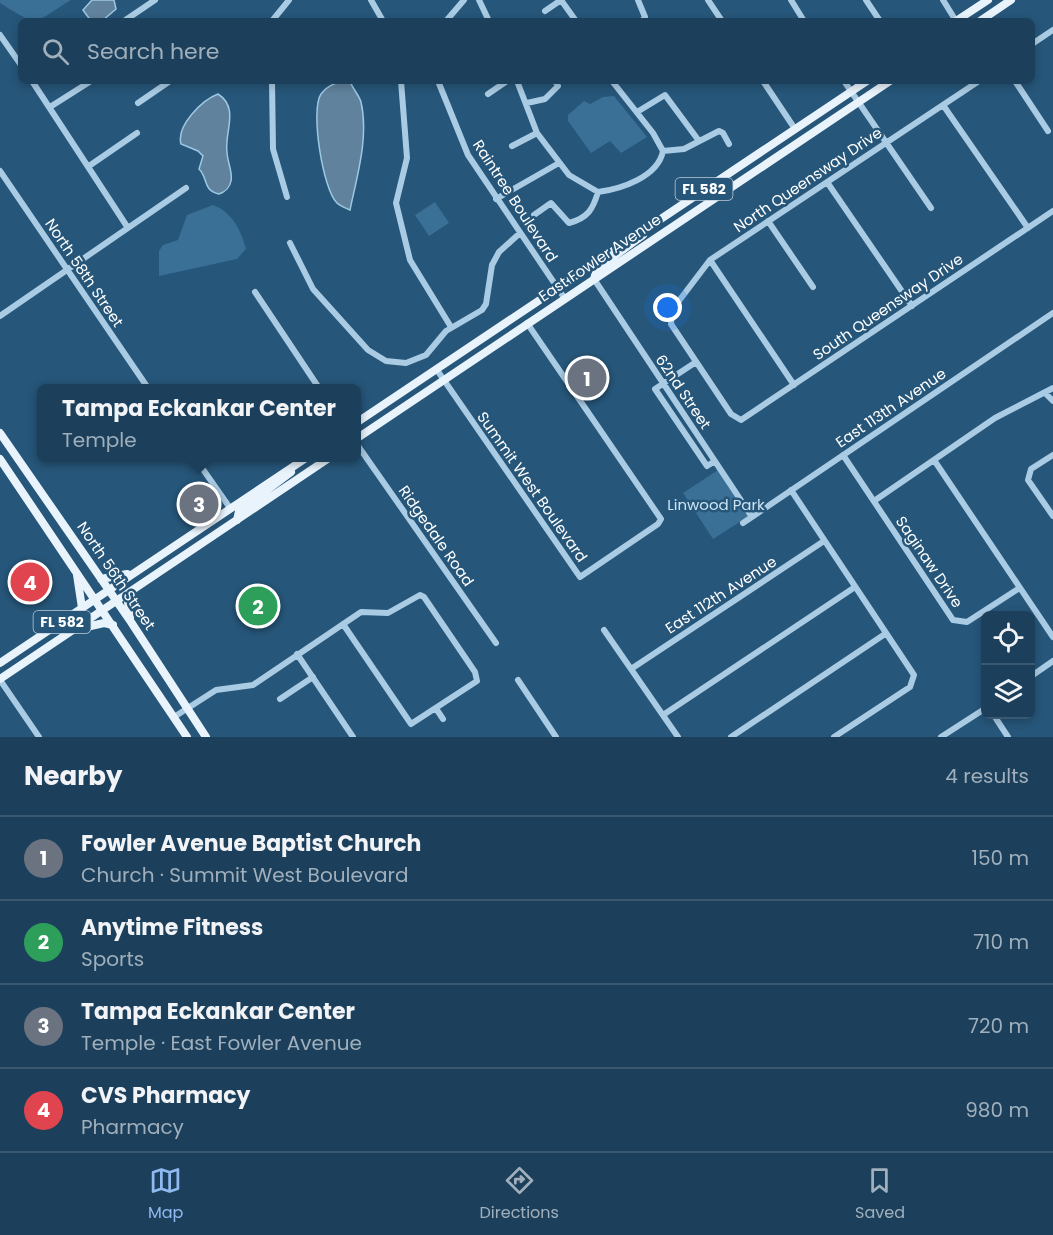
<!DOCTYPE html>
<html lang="en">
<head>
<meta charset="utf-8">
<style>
  body { margin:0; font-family:Poppins,sans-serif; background:#254761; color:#f1f3f6 }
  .controls { position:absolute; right:18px; bottom:18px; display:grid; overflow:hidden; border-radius:9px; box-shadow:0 3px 9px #0003 }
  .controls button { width:54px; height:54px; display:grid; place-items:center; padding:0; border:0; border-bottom:2px solid #3a5971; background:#1c405b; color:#f1f3f6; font:30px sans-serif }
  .you { position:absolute; left:668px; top:308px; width:21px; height:21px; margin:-15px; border:4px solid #fff; border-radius:50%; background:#1a73e8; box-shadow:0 0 0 9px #1a73e833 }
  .badge { display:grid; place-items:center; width:39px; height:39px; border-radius:50%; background:#90b9f0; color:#fff; font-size:20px; font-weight:700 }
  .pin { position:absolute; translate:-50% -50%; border:3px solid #fff; box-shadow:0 2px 6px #0006 }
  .popup { position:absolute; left:37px; top:384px; width:324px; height:78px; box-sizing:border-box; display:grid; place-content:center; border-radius:9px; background:#1c405b; filter:drop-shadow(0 2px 4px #0005); font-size:20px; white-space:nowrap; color:#a0afbb }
  .popup b { font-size:22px; color:#f1f3f6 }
  .popup::after { content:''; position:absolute; left:50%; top:100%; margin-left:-12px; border:12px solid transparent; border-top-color:#1c405b }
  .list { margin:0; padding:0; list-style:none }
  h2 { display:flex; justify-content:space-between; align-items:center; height:78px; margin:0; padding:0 24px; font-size:26px }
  h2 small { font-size:20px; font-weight:400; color:#a0afbb }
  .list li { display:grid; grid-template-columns:39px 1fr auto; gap:18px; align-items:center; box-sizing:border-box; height:84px; padding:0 24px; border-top:2px solid #3a5971 }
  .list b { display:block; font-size:22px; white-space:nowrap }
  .list p { margin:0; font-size:20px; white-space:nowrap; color:#a0afbb }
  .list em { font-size:20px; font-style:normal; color:#a0afbb }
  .icon { flex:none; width:33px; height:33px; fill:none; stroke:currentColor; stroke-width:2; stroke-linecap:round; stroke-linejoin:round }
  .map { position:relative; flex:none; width:1053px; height:737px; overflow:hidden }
  .search { position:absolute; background:#1c405b; box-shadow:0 3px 9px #0003; left:18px; right:18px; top:18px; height:66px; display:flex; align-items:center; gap:15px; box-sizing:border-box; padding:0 21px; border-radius:9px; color:#a0afbb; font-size:22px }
  .sheet { height:414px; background:#1c405b }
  nav { display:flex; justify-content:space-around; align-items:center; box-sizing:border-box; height:84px; border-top:2px solid #3a5971; background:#1c405b; font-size:16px; color:#a0afbb }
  nav a { display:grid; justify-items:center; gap:3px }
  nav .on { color:#90b9f0 }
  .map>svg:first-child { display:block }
  .green { fill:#3a7096 }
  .water { fill:#60829c; stroke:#9dc8e4; stroke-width:1.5 }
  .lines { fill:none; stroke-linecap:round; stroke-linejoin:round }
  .minor { stroke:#a9cbe3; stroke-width:6 }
  .major { stroke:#e8f3fc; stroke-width:8 }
  .labels { text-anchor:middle; stroke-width:5; stroke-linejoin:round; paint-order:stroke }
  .shield { fill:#265679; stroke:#beccd7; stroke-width:1.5 }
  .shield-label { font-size:14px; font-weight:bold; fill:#fff }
  .street-label { font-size:15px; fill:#fff; stroke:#265679 }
  .park-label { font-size:15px; fill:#cbe3f3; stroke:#265679 }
</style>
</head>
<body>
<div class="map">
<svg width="1053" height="737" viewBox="0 0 1053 737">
  <rect width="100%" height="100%" fill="#265679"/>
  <!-- green -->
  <path class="green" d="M0,0h71c-39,24 -31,28 -71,3z
    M614,96l33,41 -26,16 -11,-12 -19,12 -23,-32v-6l16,-14 6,3 13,-7z
    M435,202l14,21 -20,13 -14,-21z
    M213,205c19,7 28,25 33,44l-9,10 -78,17v-25l4,-6 15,-5 9,-25z
    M718,470l31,46 -36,23 -30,-46z"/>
  <!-- water -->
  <path class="water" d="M92,0h22l2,9 -14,12h-11l-8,-11z
    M350,81c2,7 9,14 11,21 8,35 -4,74 -11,108 -4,-2 -10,-4 -13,-7 -14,-13 -27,-93 -16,-109 7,-9 18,-13 29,-13z
    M218,94c22,14 6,39 9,58 0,9 6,20 4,29 -1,6 -6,11 -12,13 -17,-4 -10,-15 -20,-25l4,-13 -5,-5 -17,-7c-5,-18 21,-44 37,-50z"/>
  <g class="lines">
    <!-- minor -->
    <path class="minor" d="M371,0l12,21
      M479,0l10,21
      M638,0l7,17 -3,4
      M708,0l14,21
      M791,0l13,21
      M866,0l14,21
      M943,0l13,21
      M545,11l16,-11 15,21
      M124,21l31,-21
      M272,21l17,-21
      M446,21l18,-21
      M0,35l21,30
      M1032,44l21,-14
      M32,81l96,147
      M272,81l1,68 14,48
      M401,81l6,77 -11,45 14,57 41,67
      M438,81l30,74 97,144
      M517,81l20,52 32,42 29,17c23,-3 60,-15 65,-41l-10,-18 -41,-52
      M763,81l32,48
      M844,81l87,127
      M979,81l-269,179 -38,50 -1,14 60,90 10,6 312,-209
      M1015,81l33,50
      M488,94l19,-13
      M138,103l32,-22
      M527,103l18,-4 13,-13 -3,-5
      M943,105l85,123
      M50,107l41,-26
      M637,112l28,-17 34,46
      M512,146l25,-13
      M663,151l21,-2 35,-18 4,2 6,11
      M89,166l48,-33
      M0,171l148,217
      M827,182l85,124
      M496,199l63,-36
      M534,215l17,-12 18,20c19,-5 24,-14 29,-31
      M768,221l45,66
      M290,243l23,46 55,61 18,11 20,2 20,-8 20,-24 36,-21 4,-6 6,-39 7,-13 21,-19
      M710,260l84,125
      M594,279l158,238
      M255,292l64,96
      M0,316l186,-128
      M696,362l-41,27 52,77 8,-5
      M437,370l143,207 78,-53 3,-5 -134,-196
      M1045,393l8,8
      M356,443l140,200
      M843,455l110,165 14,2 51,-33
      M1053,455l-22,14 -3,11 25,36
      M195,458l35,50
      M934,460l119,177
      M791,490l123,185 -4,12 -76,50
      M874,501l121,-83 58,-30
      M743,523l310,-210
      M604,630l74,107
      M297,654l56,83
      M631,669l193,-128
      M1030,677l23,-16
      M0,680l39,57
      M518,680l38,57
      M280,699l33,-22
      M437,710l6,9
      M993,714l15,23
      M663,715l192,-128
      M174,717l42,-27 37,-5 108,-73 27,1 32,-18 4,2 51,75 2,9 -66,43 -68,-100
      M731,737l154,-103
      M941,737l45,-29"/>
    <!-- major -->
    <path class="major" d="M956,21l32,-21
      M980,21l31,-21
      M594,279l3,-10 46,-34
      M356,423l511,-342
      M0,433l131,189 75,115
      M356,439l534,-358
      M0,459l187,278
      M237,520l2,-9 52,-39
      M77,575l5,33
      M101,579l26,-5
      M127,594l3,24
      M82,628l22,-5 9,2
      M0,663l306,-205
      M0,679l329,-221"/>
  </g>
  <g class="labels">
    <!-- shield labels -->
    <g class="shield">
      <rect x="675.5" y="178" width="57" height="22" rx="4.5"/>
      <rect x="33.5" y="611" width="57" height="22" rx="4.5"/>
    </g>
    <g class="shield-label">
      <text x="704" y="194">FL 582</text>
      <text x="62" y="627">FL 582</text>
    </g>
    <!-- street labels -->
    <g class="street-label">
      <text transform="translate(808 180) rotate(-34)" y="5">North Queensway Drive</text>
      <text transform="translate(515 201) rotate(57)" y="5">Raintree Boulevard</text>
      <text transform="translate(600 258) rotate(-34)" y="5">East Fowler Avenue</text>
      <text transform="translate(84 273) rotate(56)" y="5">North 58th Street</text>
      <text transform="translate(888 307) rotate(-34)" y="5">South Queensway Drive</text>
      <text transform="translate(683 392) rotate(56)" y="5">62nd Street</text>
      <text transform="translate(891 408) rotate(-34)" y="5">East 113th Avenue</text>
      <text transform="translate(532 487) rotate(55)" y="5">Summit West Boulevard</text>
      <text transform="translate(436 536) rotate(55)" y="5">Ridgedale Road</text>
      <text transform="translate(929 562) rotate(56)" y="5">Saginaw Drive</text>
      <text transform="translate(116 576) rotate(56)" y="5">North 56th Street</text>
      <text transform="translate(721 595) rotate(-33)" y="5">East 112th Avenue</text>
    </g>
    <!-- park labels -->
    <g class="park-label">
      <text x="716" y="510">Linwood Park</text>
    </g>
  </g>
</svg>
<div class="controls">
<button><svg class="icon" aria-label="locate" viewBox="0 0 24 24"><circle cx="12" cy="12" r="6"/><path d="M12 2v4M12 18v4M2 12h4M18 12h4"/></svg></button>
<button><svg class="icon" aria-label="layers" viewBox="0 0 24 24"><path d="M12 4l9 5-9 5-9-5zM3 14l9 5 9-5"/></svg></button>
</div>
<div class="you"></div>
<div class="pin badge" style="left:587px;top:378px;background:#6b7280">1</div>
<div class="pin badge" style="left:258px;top:606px;background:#2e9e5b">2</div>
<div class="pin badge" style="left:199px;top:504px;background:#6b7280">3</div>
<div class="popup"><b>Tampa Eckankar Center</b>Temple</div>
<div class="pin badge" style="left:30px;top:582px;background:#e0444e">4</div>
<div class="search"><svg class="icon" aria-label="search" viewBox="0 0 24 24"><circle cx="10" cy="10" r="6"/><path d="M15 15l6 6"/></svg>Search here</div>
</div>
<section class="sheet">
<h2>Nearby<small>4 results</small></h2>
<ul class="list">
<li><span class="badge" style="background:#6b7280">1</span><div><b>Fowler Avenue Baptist Church</b><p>Church · Summit West Boulevard</p></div><em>150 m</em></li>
<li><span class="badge" style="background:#2e9e5b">2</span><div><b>Anytime Fitness</b><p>Sports</p></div><em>710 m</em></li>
<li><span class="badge" style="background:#6b7280">3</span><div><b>Tampa Eckankar Center</b><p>Temple · East Fowler Avenue</p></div><em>720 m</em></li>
<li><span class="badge" style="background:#e0444e">4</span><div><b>CVS Pharmacy</b><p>Pharmacy</p></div><em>980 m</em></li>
</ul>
</section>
<nav>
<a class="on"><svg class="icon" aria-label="map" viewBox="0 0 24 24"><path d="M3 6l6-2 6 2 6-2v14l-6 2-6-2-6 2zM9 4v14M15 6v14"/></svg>Map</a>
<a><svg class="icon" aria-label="directions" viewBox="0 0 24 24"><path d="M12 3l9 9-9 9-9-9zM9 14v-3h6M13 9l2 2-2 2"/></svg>Directions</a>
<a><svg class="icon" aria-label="saved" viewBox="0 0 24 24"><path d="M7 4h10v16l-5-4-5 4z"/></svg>Saved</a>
</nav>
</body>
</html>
